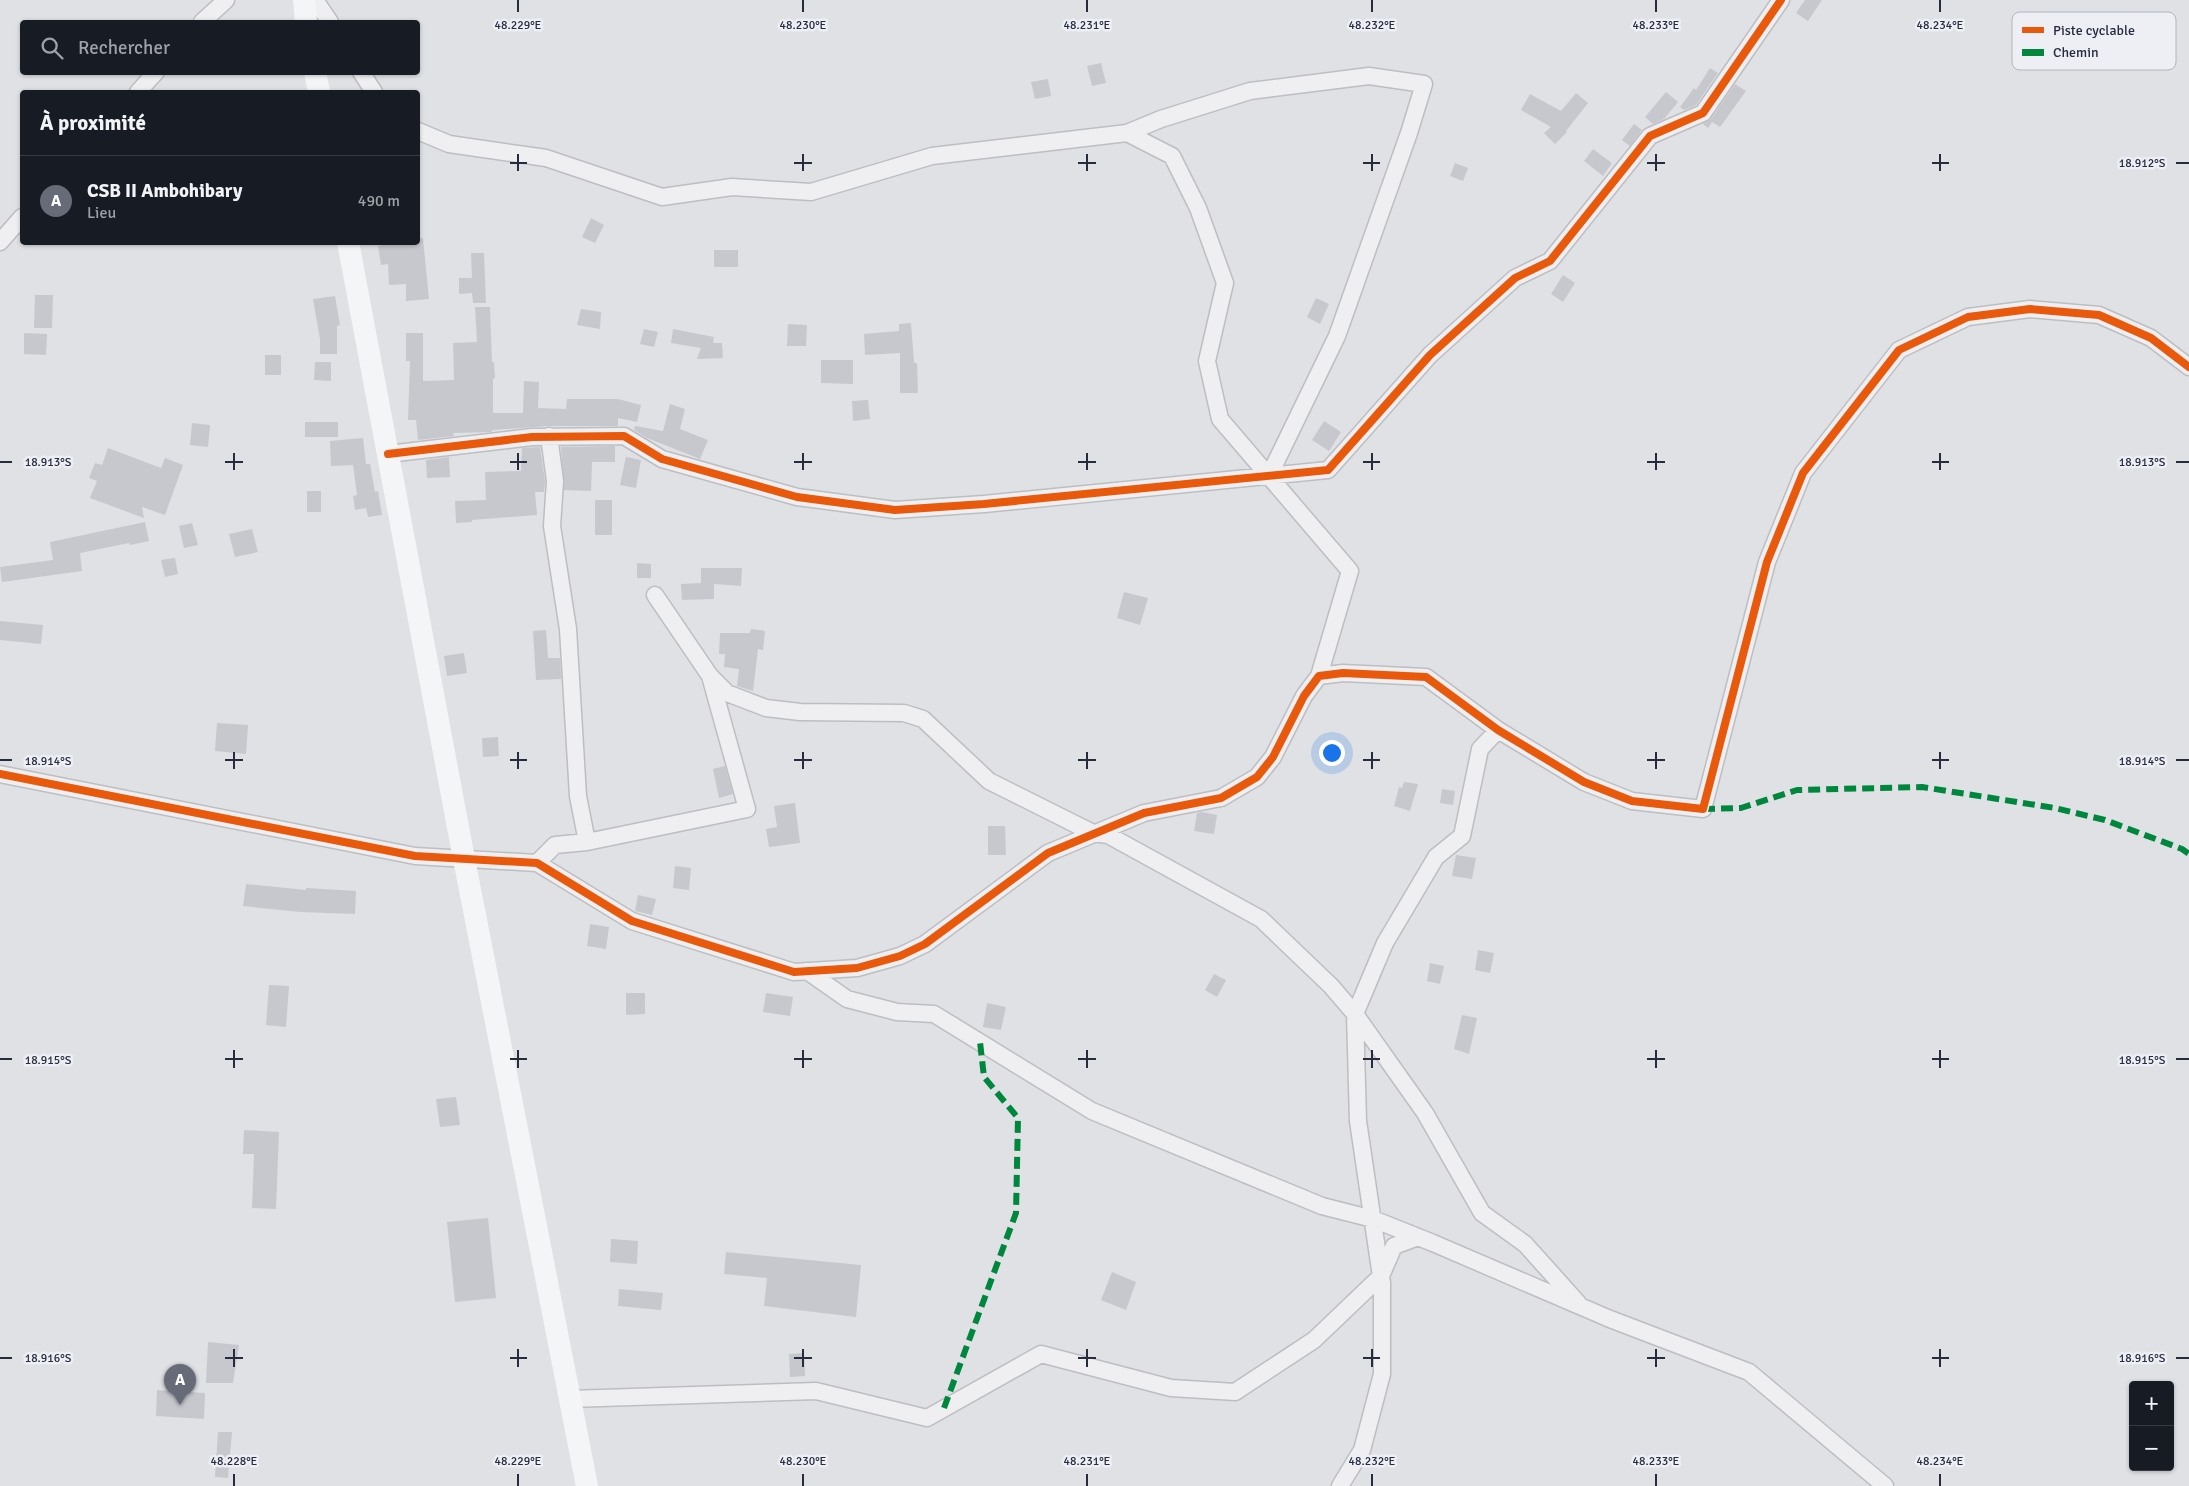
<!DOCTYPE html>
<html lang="fr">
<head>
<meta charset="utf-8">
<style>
  body { margin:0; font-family:Signika,sans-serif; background:#20242c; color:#f1f3f6 }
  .controls { position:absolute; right:15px; bottom:15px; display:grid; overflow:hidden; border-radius:5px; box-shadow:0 1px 4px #0004 }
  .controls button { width:45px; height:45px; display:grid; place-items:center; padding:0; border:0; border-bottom:1px solid #363941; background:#171b24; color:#f1f3f6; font:25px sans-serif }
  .you { position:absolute; left:1331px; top:752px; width:18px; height:18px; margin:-12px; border:4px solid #fff; border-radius:50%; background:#1a73e8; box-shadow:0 0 0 8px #1a73e833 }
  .badge { display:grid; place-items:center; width:32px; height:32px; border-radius:50%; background:#676b78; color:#fff; font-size:16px; font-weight:700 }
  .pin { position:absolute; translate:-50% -41px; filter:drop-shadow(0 1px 2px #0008) }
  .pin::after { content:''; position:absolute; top:26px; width:18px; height:15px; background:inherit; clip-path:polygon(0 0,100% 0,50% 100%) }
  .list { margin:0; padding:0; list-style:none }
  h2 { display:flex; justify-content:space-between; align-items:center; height:65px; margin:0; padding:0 20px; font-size:21px }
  h2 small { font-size:16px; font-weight:400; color:#9ea1a6 }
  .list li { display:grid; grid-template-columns:32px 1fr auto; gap:15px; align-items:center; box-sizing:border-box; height:90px; padding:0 20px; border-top:1px solid #363941 }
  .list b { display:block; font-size:19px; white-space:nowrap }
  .list p { margin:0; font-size:16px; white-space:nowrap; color:#9ea1a6 }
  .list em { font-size:16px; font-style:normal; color:#9ea1a6 }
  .icon { flex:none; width:28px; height:28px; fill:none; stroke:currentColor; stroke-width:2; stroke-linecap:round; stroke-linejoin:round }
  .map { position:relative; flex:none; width:2189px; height:1486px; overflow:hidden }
  .search { position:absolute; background:#171b24; box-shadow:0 1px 4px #0004; left:20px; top:20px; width:400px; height:55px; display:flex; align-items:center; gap:12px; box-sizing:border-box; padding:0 18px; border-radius:5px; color:#9ea1a6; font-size:19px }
  .panel { position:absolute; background:#171b24; box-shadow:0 1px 4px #0004; left:20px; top:90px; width:400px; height:155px; border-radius:5px }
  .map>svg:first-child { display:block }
  .building { fill:#c6c8cd }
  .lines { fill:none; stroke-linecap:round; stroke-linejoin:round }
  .street-casing { stroke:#bcbec2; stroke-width:19 }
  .street { stroke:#efeff2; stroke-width:16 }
  .secondary { stroke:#f3f5f6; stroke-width:22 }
  .quiet { stroke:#00873e; stroke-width:6; stroke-dasharray:12 6; stroke-linecap:butt }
  .cycleway-casing { stroke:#edeff5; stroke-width:11 }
  .cycleway { stroke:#e8590c; stroke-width:8 }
  .ticks { fill:none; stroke:#262b3e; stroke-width:2 }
  .key { fill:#edeff5; stroke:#b1b4be; stroke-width:1 }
  .key-label { font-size:14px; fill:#262b3e }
  .ticks-label { font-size:12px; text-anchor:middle; fill:#262b3e; stroke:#edeff5; stroke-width:5; stroke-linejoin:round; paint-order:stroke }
</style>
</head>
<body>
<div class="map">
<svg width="2189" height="1486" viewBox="0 0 2189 1486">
  <rect width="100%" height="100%" fill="#dfe1e5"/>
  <!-- building -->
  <path class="building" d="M1805,0h17l-14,21 -12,-8z
    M1101,63l5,20 -14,3 -5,-20z
    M1710,68l8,5 -22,32 -12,5 -4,-3 14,-19 2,2z
    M1048,79l3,17 -16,3 -4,-17z
    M1735,84l11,7 -26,36 -8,-5 -4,6 -5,-4 8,-5z
    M1666,92l12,10 -14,17 -11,5 -8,-7z
    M1576,93l12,10 -22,28 1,1 -12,12 -11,-11 7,-6 -30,-17 9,-16 31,17z
    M1634,124l8,6 -12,16 -8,-6z
    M1593,149l19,14 -9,13 -19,-15z
    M1455,163l13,5 -5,13 -13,-5z
    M591,218l13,7 -9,18 -13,-6z
    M423,238l6,61 -23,2v-17l-17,1 -1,-21 -7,1 -3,-19 19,-4h21v-3z
    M714,250h24v17h-24z
    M471,253h13l2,50h-13l-1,-10 -13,1v-16h13z
    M1563,275l12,8 -12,19 -12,-8z
    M35,295h18l-1,33h-18z
    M335,296l5,29 -3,1v28h-17v-15l-7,-40z
    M1316,298l13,6 -9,20 -13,-7z
    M475,307h15l2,55h2l1,16 -2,1v34h30l1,-32 15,1 -1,26 28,1 1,-10h51l23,6 -4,17 -19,-4v8h-70l-55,4 -2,2 -38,1 1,3 -36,4 -2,-20h-8l2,-59h-4v-28h17v48l31,-1 -1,-37 24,-1z
    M581,309l20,3 -1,17 -23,-4z
    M911,323l3,40h3l1,30h-18v-40l-35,2 -1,-21 35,-3v-7z
    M788,324l19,1 -1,21h-19z
    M644,329l14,3 -4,15 -14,-3z
    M673,329l41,8 -1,6h9l1,15 -26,1 4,-11 -30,-5z
    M24,333l23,1 -1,21 -22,-1z
    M265,355h16v20h-16z
    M821,360h32v24l-32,-1z
    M315,362h16v19l-17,-1z
    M868,400l2,19 -17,2 -1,-20z
    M670,404l15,5 -5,20 28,11 -8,19 -53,-21 -13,-8 1,-4 28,5z
    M1324,421l17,11 -12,19 -17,-11z
    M305,422h33v15h-33z
    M192,423l18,2 -2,22 -18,-2z
    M363,438l3,26h4l5,28 3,-1 4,24 -14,2 -2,-9 -11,2 -2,-14 4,-1 -4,-30 -22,1 -1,-25z
    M615,446v16h-23l-1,29 -27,-1 -3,-43z
    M540,447l5,34 -1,11h-9l2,23 -65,5v2l-16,1 -1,-22 31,-1 -1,-28 36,-1 1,-23z
    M108,448l53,20 4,-10 18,7 -18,50 -23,-8 2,11 -54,-20 7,-17 -8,-3 6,-15 7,2z
    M449,457l1,20 -23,1 -1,-18z
    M626,457l15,3 -5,28 -16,-3z
    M307,491h14v21h-14z
    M595,500h17v35h-17z
    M145,522l4,19 -19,4 -1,-2 -49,10 2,18 -80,11 -2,-15 53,-7 -3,-18z
    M192,523l6,22 -14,3 -5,-22z
    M252,529l6,23 -23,5 -6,-23z
    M175,558l3,16 -13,3 -4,-17z
    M637,563l14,1v14h-14z
    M701,568h41l-1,18 -27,-2v15l-32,1 -1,-16 20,-1z
    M1124,592l24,6 -8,27 -23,-7z
    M0,621l43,4 -2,19 -41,-4z
    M751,629l14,2 -2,19 -5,-1 -5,42 -16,-5 2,-17 -15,-2 1,-13h-6l1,-21h30z
    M546,630l2,28h12l1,21 -25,1 -3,-49z
    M464,653l3,20 -20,3 -3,-20z
    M217,723l31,2 -2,29 -31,-3z
    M498,737l1,19 -16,1 -1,-19z
    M725,766l8,28 -14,4 -6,-29z
    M1404,782l14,2 -8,27 -16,-5 5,-19 3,1z
    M1442,789l13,2 -2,14 -13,-2z
    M795,803l5,40 -31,4 -3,-18 11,-2 -3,-21z
    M1202,812l15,3 -3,19 -20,-3 3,-18z
    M988,826h17l1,29h-18z
    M1456,855l20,3 -4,21 -20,-3z
    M675,866l16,2 -2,22 -16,-2z
    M246,884l60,6v-2l50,3 -1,23 -55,-2 -57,-6z
    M638,895l18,4 -4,16 -17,-4z
    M590,924l19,3 -3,22 -19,-3z
    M1478,950l16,3 -4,20 -15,-3z
    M1430,963l14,3 -4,18 -13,-3z
    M1214,974l12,6 -9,17 -12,-7z
    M269,985l20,1 -3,41 -20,-2z
    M626,993h19v21l-19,1z
    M766,993l27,4 -3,19 -27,-4z
    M987,1003l19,4 -5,23 -18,-3z
    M1462,1015l15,3 -8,36 -15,-5z
    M456,1097l4,28 -20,2 -4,-28z
    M244,1130l35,2 -3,77 -24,-1 2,-54h-11z
    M488,1218l8,80 -41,4 -8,-80z
    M611,1239l27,2 -1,23 -27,-2z
    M726,1252l135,13 -5,52 -92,-11 3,-28 -43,-4z
    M1112,1272l24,10 -10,28 -25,-10z
    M619,1289l44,4 -2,17 -43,-4z
    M208,1342l31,3 -6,38h-27z
    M804,1353l1,23 -15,1 -1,-23z
    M157,1390l48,3 -1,26 -48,-3z
    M218,1432h14l-4,46 -13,-1z"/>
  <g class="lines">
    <defs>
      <path id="street" d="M315,0l15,22
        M202,22l24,-22
        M361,72l13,20
        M138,92l18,-20
        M418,131l31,13 97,14 116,39 70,-10 79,5 121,-36 195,-23 45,23 26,52 27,75 -18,78 13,58 130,152 -31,105
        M1127,133l34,-14 89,-28 119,-15 55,8 -15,49 -72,203 -68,140
        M0,242l22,-25
        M388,454l144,-17 92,-1 38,23 135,38 98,13 89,-6 344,-34 102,-115 85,-77 35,-17 100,-125 53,-23 78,-113
        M710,676l17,17 39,15 34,4 104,1 19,6 66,62 104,52 15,2 153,84 70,67 24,28 70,99 57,100 43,31 53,59
        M0,774l415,82 122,7 95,58 162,51 63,-4 43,-12 25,-12 123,-91 96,-40 77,-15 36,-21 16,-20 31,-61 15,-20 24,-3 83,4 72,53 86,52 48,19 71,8 64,-247 36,-89 96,-123 69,-33 62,-8 69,6 52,23 38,29
        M587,842l160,-33 -37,-133 -55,-81
        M537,863l18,-18 32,-3 -9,-46 -10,-167 -16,-103 3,-45 -6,-45
        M807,971l40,28 50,13 37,2 158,97 230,95 51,13 60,24 177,76 139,53 136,114
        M570,1399l246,-8 111,27 114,-64 130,34 64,4 79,-52 67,-64 13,-30 24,-9
        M1340,1486l22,-36 20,-76v-91l-24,-162 -3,-107 30,-71 51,-86 26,-21 18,-87 18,-19"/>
    </defs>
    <!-- street casing -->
    <use href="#street" class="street-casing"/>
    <!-- street -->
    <use href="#street" class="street"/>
    <!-- secondary -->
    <path class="secondary" d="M304,0l2,22
      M315,72l4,20
      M348,242l116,617 123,627"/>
    <!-- quiet -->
    <path class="quiet" d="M1703,809l38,-1 56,-18 125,-3 133,21 50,12 77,29 7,5
      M944,1408l72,-195 2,-95 -34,-41 -4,-35"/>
    <defs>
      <path id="cycleway" d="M388,454l144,-17 92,-1 38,23 135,38 98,13 89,-6 344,-34 102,-115 85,-77 35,-17 100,-125 53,-23 78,-113
        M0,774l415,82 122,7 95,58 162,51 63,-4 43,-12 25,-12 123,-91 96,-40 77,-15 36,-21 16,-20 31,-61 15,-20 24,-3 83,4 72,53 86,52 48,19 71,8 64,-247 36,-89 96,-123 69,-33 62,-8 69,6 52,23 38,29"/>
    </defs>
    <!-- cycleway casing -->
    <use href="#cycleway" class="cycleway-casing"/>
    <!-- cycleway -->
    <use href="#cycleway" class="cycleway"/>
  </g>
  <!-- ticks -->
  <path class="ticks" d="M518,0v12M803,0v12M1087,0v12M1372,0v12M1656,0v12M1940,0v12M518,154v17M803,154v17M1087,154v17M1372,154v17M1656,154v17M1940,154v17M510,163h17M794,163h18M1078,163h18M1363,163h17M1647,163h18M1932,163h17M2176,163h13M234,453v17M518,453v17M803,453v17M1087,453v17M1372,453v17M1656,453v17M1940,453v17M0,462h12M225,462h18M510,462h17M794,462h18M1078,462h18M1363,462h17M1647,462h18M1932,462h17M2176,462h13M234,752v17M518,752v17M803,752v17M1087,752v17M1372,752v17M1656,752v17M1940,752v17M0,760h12M225,760h18M510,760h17M794,760h18M1078,760h18M1363,760h17M1647,760h18M1932,760h17M2176,760h13M234,1050v18M518,1050v18M803,1050v18M1087,1050v18M1372,1050v18M1656,1050v18M1940,1050v18M0,1059h12M225,1059h18M510,1059h17M794,1059h18M1078,1059h18M1363,1059h17M1647,1059h18M1932,1059h17M2176,1059h13M234,1349v18M518,1349v18M803,1349v18M1087,1349v18M1372,1349v18M1656,1349v18M1940,1349v18M0,1358h12M225,1358h18M510,1358h17M794,1358h18M1078,1358h18M1363,1358h17M1647,1358h18M1932,1358h17M2176,1358h13M234,1474v12M518,1474v12M803,1474v12M1087,1474v12M1372,1474v12M1656,1474v12M1940,1474v12"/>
  <!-- legend -->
  <rect x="2012" y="12" width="164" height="58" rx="8" class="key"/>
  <rect x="2022" y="27" width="22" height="6" fill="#e8590c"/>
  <rect x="2022" y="49" width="22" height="7" fill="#00873e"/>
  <g class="key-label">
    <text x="2053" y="35">Piste cyclable</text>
    <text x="2053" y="57">Chemin</text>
  </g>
  <g class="ticks-label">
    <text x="518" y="29">48.229°E</text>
    <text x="803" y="29">48.230°E</text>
    <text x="1087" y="29">48.231°E</text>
    <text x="1372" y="29">48.232°E</text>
    <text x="1656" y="29">48.233°E</text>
    <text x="1940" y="29">48.234°E</text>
    <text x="2142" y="167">18.912°S</text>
    <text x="48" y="466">18.913°S</text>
    <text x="2142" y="466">18.913°S</text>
    <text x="48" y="765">18.914°S</text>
    <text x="2142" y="765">18.914°S</text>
    <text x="48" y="1064">18.915°S</text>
    <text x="2142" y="1064">18.915°S</text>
    <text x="48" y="1362">18.916°S</text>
    <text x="2142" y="1362">18.916°S</text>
    <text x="234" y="1465">48.228°E</text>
    <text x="518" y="1465">48.229°E</text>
    <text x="803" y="1465">48.230°E</text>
    <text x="1087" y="1465">48.231°E</text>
    <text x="1372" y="1465">48.232°E</text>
    <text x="1656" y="1465">48.233°E</text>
    <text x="1940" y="1465">48.234°E</text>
  </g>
</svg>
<div class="controls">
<button>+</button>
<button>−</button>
</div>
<div class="you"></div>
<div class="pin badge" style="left:180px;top:1405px">A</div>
<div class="search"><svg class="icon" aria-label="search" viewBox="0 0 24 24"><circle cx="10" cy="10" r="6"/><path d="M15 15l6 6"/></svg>Rechercher</div>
<section class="panel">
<h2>À proximité<small></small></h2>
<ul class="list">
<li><span class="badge">A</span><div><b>CSB II Ambohibary</b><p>Lieu</p></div><em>490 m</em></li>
</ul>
</section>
</div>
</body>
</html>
